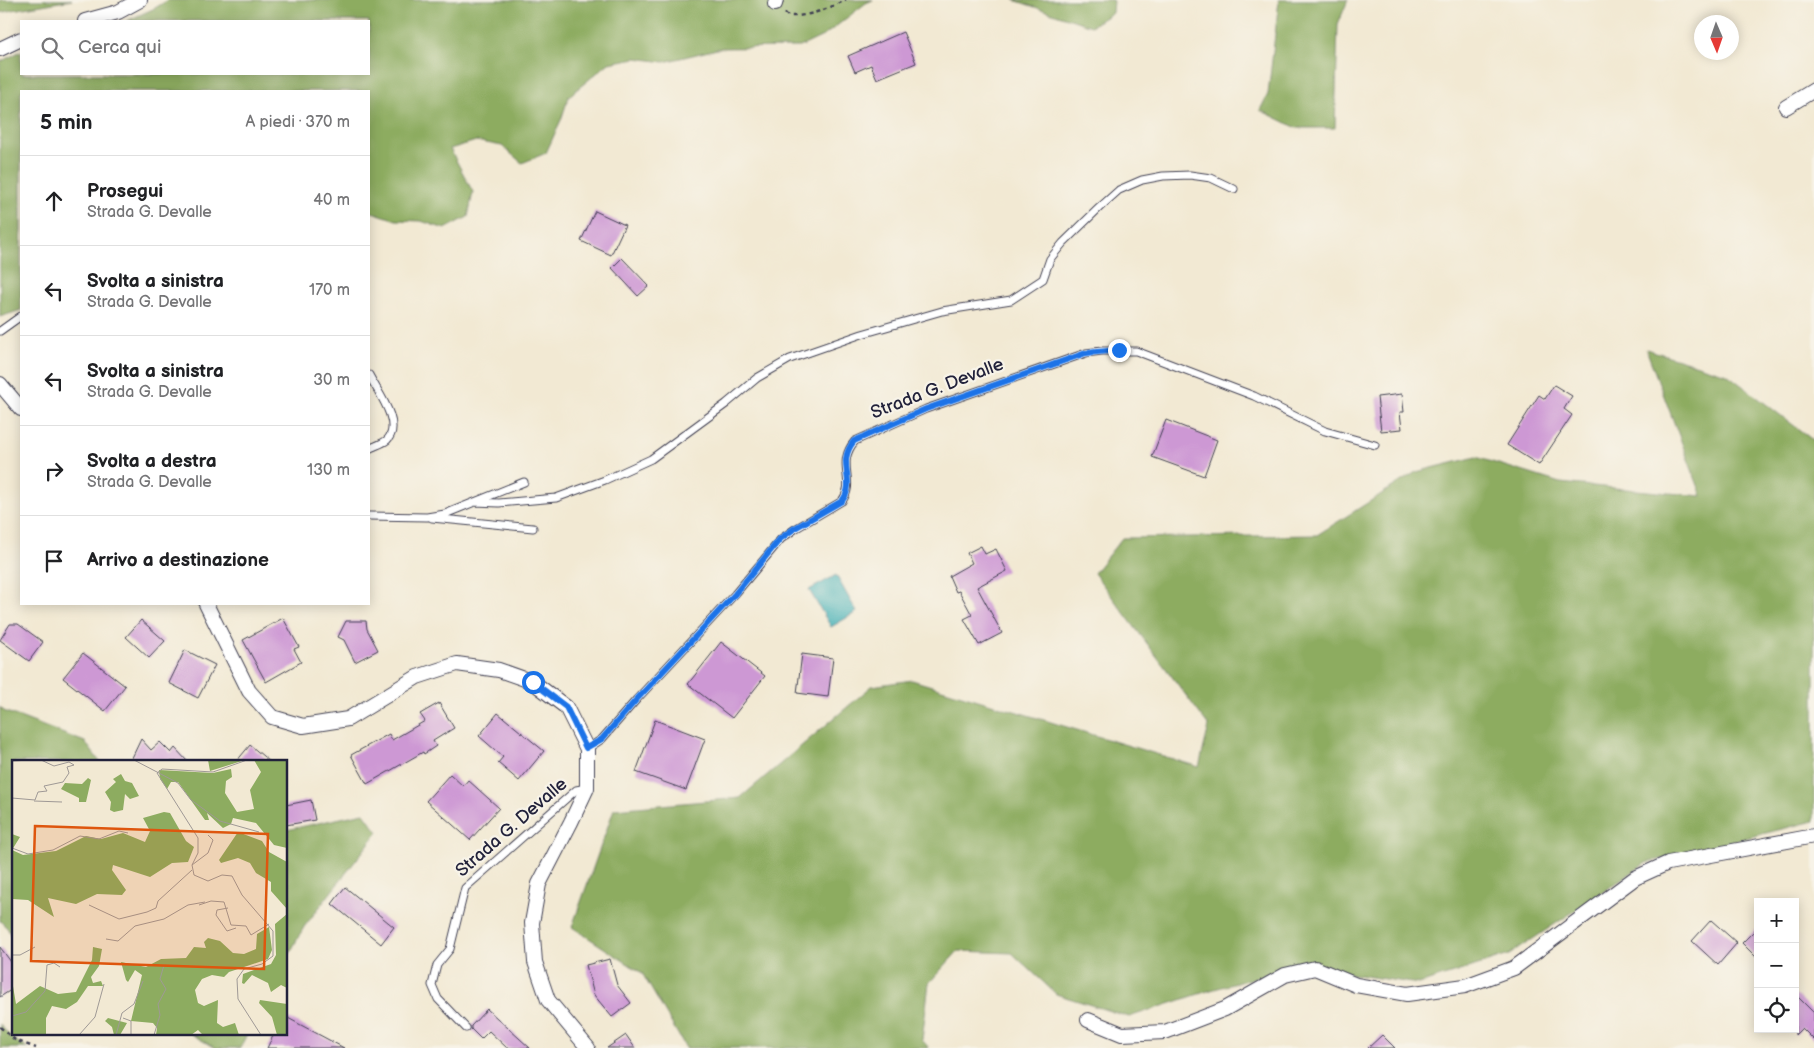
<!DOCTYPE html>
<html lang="it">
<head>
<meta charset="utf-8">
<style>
  body { margin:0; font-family:"Balsamiq Sans",sans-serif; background:#f6f6f6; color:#202124 }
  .controls { position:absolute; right:15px; bottom:15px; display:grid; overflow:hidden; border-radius:0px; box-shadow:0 2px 12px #0003 }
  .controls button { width:45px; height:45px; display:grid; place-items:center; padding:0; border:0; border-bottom:1px solid #e0e0e0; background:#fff; color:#202124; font:25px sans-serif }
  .compass { position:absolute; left:1694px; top:15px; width:45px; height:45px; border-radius:50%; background:#fff; box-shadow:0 2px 12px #0003; rotate:178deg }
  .stop { position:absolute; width:15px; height:15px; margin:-11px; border:4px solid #1a73e8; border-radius:50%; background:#fff }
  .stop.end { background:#1a73e8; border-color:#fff; box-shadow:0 1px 5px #0008 }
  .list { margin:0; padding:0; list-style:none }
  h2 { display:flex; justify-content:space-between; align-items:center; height:65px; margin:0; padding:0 20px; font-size:21px }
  h2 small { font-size:16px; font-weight:400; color:#757577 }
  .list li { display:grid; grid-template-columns:32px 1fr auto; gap:15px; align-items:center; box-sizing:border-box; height:90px; padding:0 20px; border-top:1px solid #e0e0e0 }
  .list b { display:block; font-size:19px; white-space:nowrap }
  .list p { margin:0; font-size:16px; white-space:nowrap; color:#757577 }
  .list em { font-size:16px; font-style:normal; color:#757577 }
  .icon { flex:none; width:28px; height:28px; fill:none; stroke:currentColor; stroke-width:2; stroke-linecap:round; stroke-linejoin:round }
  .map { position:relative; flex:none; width:1814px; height:1048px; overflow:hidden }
  .search { position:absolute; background:#fff; box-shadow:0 2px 12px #0003; left:20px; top:20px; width:350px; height:55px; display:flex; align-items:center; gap:12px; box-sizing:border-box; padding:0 18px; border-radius:0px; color:#757577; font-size:19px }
  .panel { position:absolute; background:#fff; box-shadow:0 2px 12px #0003; left:20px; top:90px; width:350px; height:515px; border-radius:0px }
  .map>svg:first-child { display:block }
  .forest { fill:#8dac60; stroke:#58674e }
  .water { fill:#3cadb4; stroke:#2f6878 }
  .building { fill:#cd98d4 }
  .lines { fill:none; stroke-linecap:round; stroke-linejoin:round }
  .service-casing { stroke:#414052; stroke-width:9 }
  .minor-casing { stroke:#414052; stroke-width:16 }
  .path { stroke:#414052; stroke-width:2.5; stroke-dasharray:4 4; stroke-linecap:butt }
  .service { stroke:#fff; stroke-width:7 }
  .minor { stroke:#fff; stroke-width:14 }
  .route { stroke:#1a73e8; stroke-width:6 }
  .labels { text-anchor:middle; stroke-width:4.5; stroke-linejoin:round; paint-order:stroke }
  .street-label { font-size:18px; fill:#22223b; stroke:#f7f3e8 }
  .inset-road { fill:none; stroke:#9f9996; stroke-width:1 }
  .view { fill:#de560e; fill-opacity:0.15; stroke:#de560e; stroke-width:2.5 }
  .inset-edge { fill:none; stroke:#22223b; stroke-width:2.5 }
</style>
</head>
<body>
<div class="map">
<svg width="1814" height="1048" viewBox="0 0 1814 1048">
  <rect width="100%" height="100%" fill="#f7f3e8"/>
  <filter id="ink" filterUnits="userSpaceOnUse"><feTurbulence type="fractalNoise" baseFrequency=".02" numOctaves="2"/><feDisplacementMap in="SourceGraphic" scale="10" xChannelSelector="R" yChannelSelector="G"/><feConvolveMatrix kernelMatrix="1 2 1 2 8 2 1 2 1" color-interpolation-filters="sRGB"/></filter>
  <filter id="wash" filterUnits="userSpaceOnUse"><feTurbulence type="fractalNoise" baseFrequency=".0096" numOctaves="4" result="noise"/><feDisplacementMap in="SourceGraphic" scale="20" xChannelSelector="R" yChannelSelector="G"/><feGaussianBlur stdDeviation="1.12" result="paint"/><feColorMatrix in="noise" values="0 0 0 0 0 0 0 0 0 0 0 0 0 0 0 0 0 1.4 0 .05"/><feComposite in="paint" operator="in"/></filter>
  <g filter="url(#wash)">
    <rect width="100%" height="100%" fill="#f2e9d3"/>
    <!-- forest -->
    <path class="forest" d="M0,0h72l-60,10 -12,3z
      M168,0h705l-7,3 -41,32 -25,12 -79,1 -57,14 -28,-4 -27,5 -40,33 -8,24 -15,33 -24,10 -20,-17 -26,-5 -26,8 23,43 -5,25 -23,12 -24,-8 -25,-1 -27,-9v-120h-348v219l-21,7v-255l21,-11v23h348v-53h-242l28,-13z
      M1014,0h99l-1,13 -21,13z
      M1279,0h69l-10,24 -3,104h-38l-37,-18 8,-16z
      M1646,349l81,25 87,67v380l-168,42 -137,92 -90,29 -122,-18 -86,24 -82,27 -73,-23 -44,-41 -54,-2 -29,32 -7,57 7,8h-243l-44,-75 -70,-46 42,-118 126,-11 132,-112 40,-6 287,87 10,-41 -115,-153 28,-35 195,-3 99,-63 60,-15 84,26 142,13z
      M0,707l4,4 81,31 15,20h-86v181l-6,-14 -8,-8z
      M364,813l14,19 -74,95 -18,33v-130z
      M0,1024l11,14 17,10h-28z
      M191,1034h56l-7,14h-25z"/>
    <!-- water -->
    <path class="water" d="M836,575l21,37 -26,15 -22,-37z"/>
    <g id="blocks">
      <!-- building -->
      <path class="building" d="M903,32l13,31 -39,16 -6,-14 -16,7 -7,-16z
        M595,211l30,14 -14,30 -30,-14z
        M622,258l27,28 -11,10 -26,-28z
        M1554,385l18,11 -8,13 8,6 -33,50 -32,-20 32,-50 6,4z
        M1402,394l2,18h-4l2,17 -21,2 -4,-34z
        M1166,420l51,20 -13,36 -52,-19z
        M981,546l4,8 11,-5 11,22 -30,16 25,46 -23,12 -15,-26 8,-4 -13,-24 -3,1 -7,-16 23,-13 -5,-10z
        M283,618l16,29 -5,2 7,13 -35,20 -23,-42z
        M141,620l24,21 -16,17 -23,-21z
        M346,621h20l1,8 11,21 -23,12 -11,-22 -6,-3z
        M10,624h8l25,18 -14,19 -29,-21z
        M721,642l44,34 -33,42 -44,-34z
        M185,650l30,15 -17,33 -29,-15z
        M83,653l42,33 -20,25 -42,-33z
        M802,654l31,4 -5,39 -31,-4z
        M439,703l15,25 -21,13 3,5 -12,8 -1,-2 -56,32 -16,-29 38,-21 3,6 33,-19 -5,-7z
        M498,713l46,38 -25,30 -21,-18 5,-6 -24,-21z
        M655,720l50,19 -19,51 -50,-18z
        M141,739l10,11 9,-8 11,11 4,-5 13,14h-58z
        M250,745l20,17h-34z
        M450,774l13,12 5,-6 31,28 -29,32 -44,-39z
        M311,800l4,20 -29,5v-20z
        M345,887l49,40 -13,17 -49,-40z
        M1711,920l26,23 -19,22 -26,-24z
        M1758,927v32l-16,-16z
        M0,947l14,19v22l-14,9z
        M610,959l7,26 14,18 -19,14 -18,-22 -8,-30z
        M1795,994l19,19v27l-12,-12 -7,7z
        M487,1009l43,39h-23l-18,-17 -8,8 -10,-10v-3z
        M286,1017l58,31h-77l7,-14h12z
        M626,1035l9,13h-28z
        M1382,1035l13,13h-27z"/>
    </g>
  </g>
  <g filter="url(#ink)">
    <use href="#blocks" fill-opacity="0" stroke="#414052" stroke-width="1"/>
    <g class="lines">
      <defs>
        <path id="service" d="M0,331l21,-15
          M369,375c8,16 34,49 18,65 -5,4 -13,6 -18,9
          M475,502l24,1 57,-5 49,-18 46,-21 75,-55 31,-26 33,-19 72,-25 80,-23 69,-11 32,-21 7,-20 13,-16 36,-35 20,-18 23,-10 21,-4 27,-1 21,3 23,11
          M369,516l58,1 18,-3 79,-32
          M432,518l101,10
          M587,749l15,-10 35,-40 98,-105 46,-55 14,-10 47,-28c15,-20 -7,-37 13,-60l71,-32 160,-56 16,-2h34l118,45 71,35 50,14
          M466,1028l-28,-29 -6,-14 5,-20 13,-16 15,-61 111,-98 11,-2"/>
        <path id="minor" d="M775,4l1,-4
          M85,21l33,-9 22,-12
          M0,49l21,-10
          M1786,107l28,-17
          M0,384l21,25
          M206,604l43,87 23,26 31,9 45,-7 69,-42 40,-13 42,6 34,12 33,25 21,42v39l-16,34 -32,62 -7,39 3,39 13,38 40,48
          M1088,1020l34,14 43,-2 60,-23 60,-34 30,-7 41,17 51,9 58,-8 49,-18 121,-90 33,-15 146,-27"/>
      </defs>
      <!-- service casing -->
      <use href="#service" class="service-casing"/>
      <!-- minor casing -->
      <use href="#minor" class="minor-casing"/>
      <!-- path -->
      <path class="path" d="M785,13l3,3c21,1 39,-7 58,-16
        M0,1027l15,13 21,8"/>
      <!-- service -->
      <use href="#service" class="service"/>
      <!-- minor -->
      <use href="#minor" class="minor"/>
    </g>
  </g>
  <g class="lines" filter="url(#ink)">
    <!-- route -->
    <path class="route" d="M533,682l33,25 20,41 16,-9 35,-40 98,-105 45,-55 15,-11 47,-27c16,-20 -7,-37 12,-60l72,-32 160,-56 33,-3"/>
  </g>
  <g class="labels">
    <!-- street labels -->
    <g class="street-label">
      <text transform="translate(937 388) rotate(-21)" y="6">Strada G. Devalle</text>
      <text transform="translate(511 827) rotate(-41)" y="6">Strada G. Devalle</text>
    </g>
  </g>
  <!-- overview -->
  <g transform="translate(12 760)">
    <rect width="275" height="275" fill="#f2e9d3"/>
    <path d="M196,0h37l-35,11zM242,0h33v88l-13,-3 -18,-22 -23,-5 -2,6 -8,4 -16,-15 2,7h-4l-27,-38h-7l-4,7 -7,-10 -1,-9 54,3 18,-4 1,8 -6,4 -1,12 12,19 17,-3 -4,-19 11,-18zM109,14l4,7 7,2 7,13 -9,3 -5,-5 -2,16 -9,2 -4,-2 1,-8 -6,-10 11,-10 -3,-3zM76,18l3,2 -5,22h-7v-4l-18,-9 4,-6 17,1zM152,52l6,1 16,28 8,6 -6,15 -16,1 -22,14 -37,-12 -1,5 14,20 -4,5 -25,-1 -21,10 -28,-6 6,19 -26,-17 -16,-1v-65l8,3 -8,13 11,5 33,-4 30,-15 15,3 22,-6 22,9 5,-11 -7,-13zM226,72l24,9 7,11 18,10v47l-16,-18v-9l-15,-9 -6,-10 -12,-5 -17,5 -2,-3zM275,154v74l-6,-3 -10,7 -3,-9 -16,-8 -8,9 -2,-1 1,-9 28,-10 5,-9 -1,-31zM257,167l3,23 -4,9 -39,13 -5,5 -12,-2 -10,4 -7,11 3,13 6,3 14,-6 -1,23 6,4 12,-4 4,12h-36l-5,-5 -7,5h-35l1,-7 -4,-5 -22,-2 11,-46 -7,-5 -7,12 -2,-2 -5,-18 25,5 15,-8 25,-1 8,-11 12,1 -2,-6 4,-4 12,3 13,12 11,1 12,-5 1,-15zM81,187l9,2 -3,17 -8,11 2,6 8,-2 2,5h-15l-11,16 -11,7 -14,-3 -6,12v17h-34v-55l4,24 24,-18 18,8 18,-2 16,-32zM248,240l27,4v31h-10l-5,-18 -13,-14zM96,258l19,5 -7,12h-6l-2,-8 -7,-6z" fill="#8dac60"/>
    <path class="inset-road" d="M122,0l44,23 13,17 29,21 39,11M235,0l-34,12 -51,-3 -5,4 41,65v15l-6,12 2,10 14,6 14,-6 10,1 10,19 31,36v25l-11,8 -18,5 -7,10 1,20 23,36M0,1l18,-1M0,38l23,2 3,-8 9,-1 -3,-5 19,-4 6,-9 -2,-6 7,-2 -5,-3 -15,4 -13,-6M22,41l28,1M0,88l16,6 25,-4 27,-14 19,3 20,-8 9,2M180,105l16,-12 5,-13 -5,-5M77,145l30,14 28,-7 9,-4 2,-7 34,-31M187,145l12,-4 13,1 7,23 15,1 5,9 18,-11M216,148l-11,2 -1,5 11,16 9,-3M94,179l12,2 17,-15 29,-7 24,-14 17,-3M0,195h8l15,-8M0,256l14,-4 19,-21 2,-26 7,-2 6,4M111,258l8,3v14M67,275l16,-18 9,-33M104,275l6,-22 12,-9 9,-23M142,275l6,-20 -2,-11 8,-15 -6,-10 4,-14"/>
    <path class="view" d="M23,66l233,8 -4,135 -233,-8z"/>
    <rect width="275" height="275" class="inset-edge"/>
  </g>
</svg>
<div class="controls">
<button>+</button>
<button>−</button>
<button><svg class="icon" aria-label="locate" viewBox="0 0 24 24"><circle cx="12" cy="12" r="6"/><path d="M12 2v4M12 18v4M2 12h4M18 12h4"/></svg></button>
</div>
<svg class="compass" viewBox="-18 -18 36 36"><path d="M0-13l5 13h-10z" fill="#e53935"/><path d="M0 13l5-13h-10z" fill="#757577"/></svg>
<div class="stop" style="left:533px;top:682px"></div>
<div class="stop end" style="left:1119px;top:350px"></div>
<div class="search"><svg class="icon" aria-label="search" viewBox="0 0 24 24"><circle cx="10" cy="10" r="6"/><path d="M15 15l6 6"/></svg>Cerca qui</div>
<section class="panel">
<h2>5 min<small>A piedi · 370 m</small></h2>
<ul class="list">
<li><svg class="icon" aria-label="ahead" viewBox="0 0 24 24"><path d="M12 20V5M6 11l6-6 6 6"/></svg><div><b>Prosegui</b><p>Strada G. Devalle</p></div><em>40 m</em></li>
<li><svg class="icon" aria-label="left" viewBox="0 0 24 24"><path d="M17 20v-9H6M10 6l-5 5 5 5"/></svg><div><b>Svolta a sinistra</b><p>Strada G. Devalle</p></div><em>170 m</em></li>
<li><svg class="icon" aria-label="left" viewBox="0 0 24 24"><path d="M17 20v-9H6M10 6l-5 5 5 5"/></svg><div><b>Svolta a sinistra</b><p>Strada G. Devalle</p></div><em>30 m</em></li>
<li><svg class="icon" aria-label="right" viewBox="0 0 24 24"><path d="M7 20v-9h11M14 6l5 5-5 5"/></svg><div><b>Svolta a destra</b><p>Strada G. Devalle</p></div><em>130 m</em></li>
<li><svg class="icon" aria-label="arrive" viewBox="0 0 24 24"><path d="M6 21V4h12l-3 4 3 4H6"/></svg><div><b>Arrivo a destinazione</b></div></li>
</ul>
</section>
</div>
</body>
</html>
